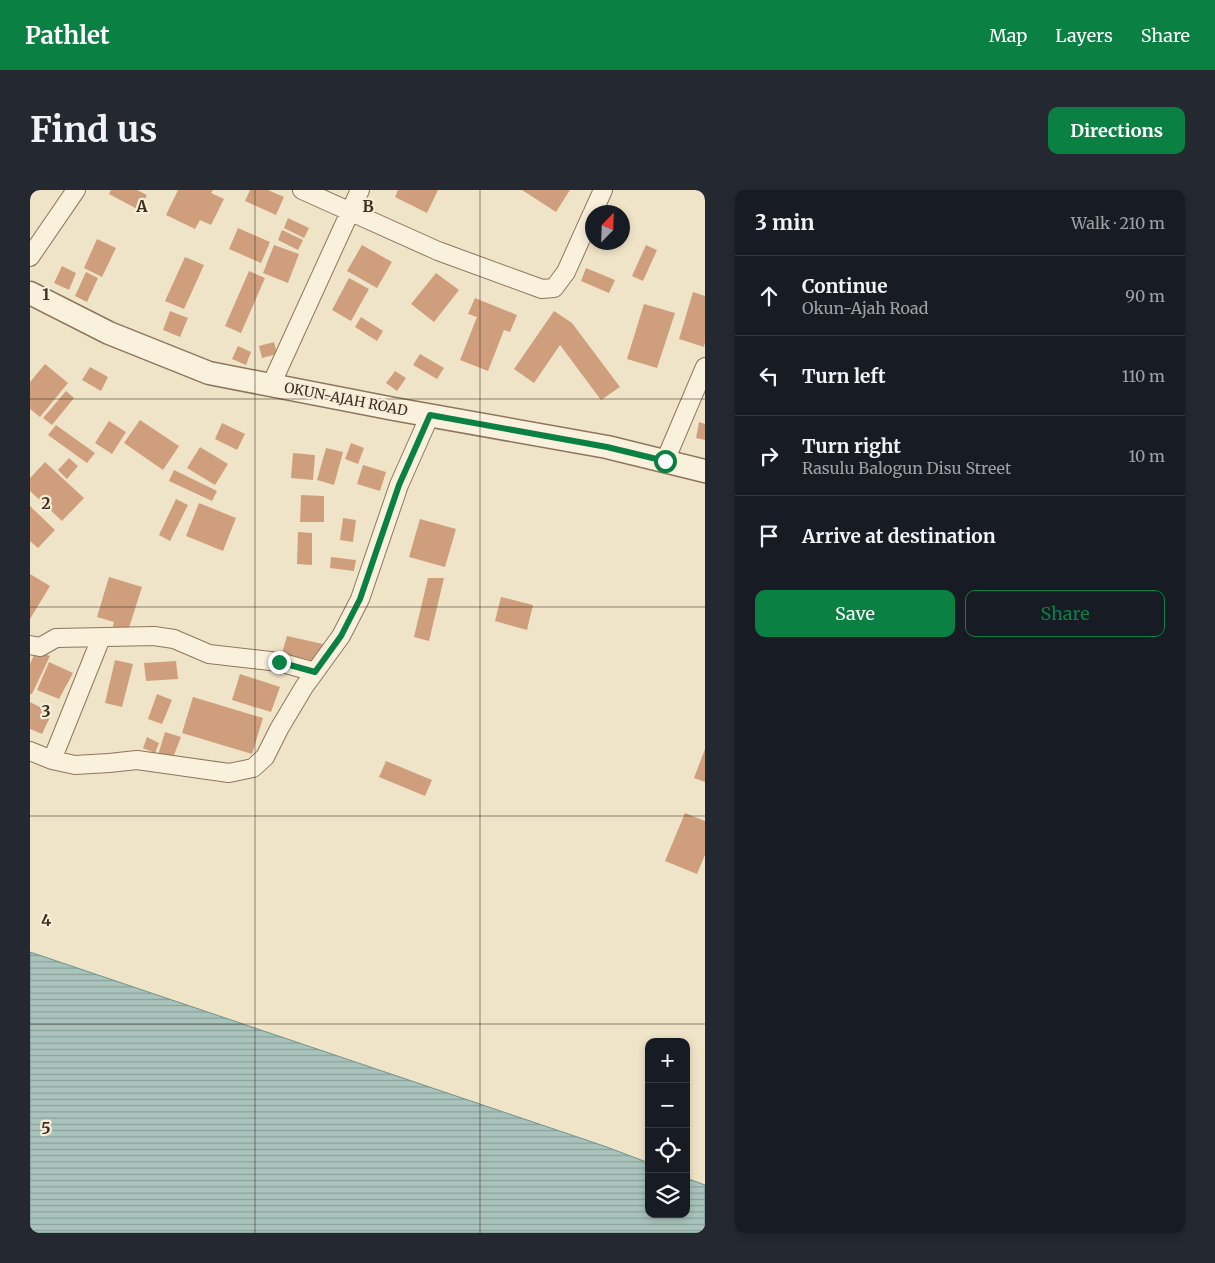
<!DOCTYPE html>
<html lang="en">
<head>
<meta charset="utf-8">
<style>
  body { margin:0; font-family:Merriweather,serif; background:#242831; color:#f1f3f6 }
  .controls { position:absolute; right:15px; bottom:15px; display:grid; overflow:hidden; border-radius:10px; box-shadow:0 2px 8px #0003 }
  .controls button { width:45px; height:45px; display:grid; place-items:center; padding:0; border:0; border-bottom:1px solid #363941; background:#171b24; color:#f1f3f6; font:25px sans-serif }
  .compass { position:absolute; left:555px; top:15px; width:45px; height:45px; border-radius:50%; background:#171b24; box-shadow:0 2px 8px #0003; rotate:23deg }
  .stop { position:absolute; width:15px; height:15px; margin:-11px; border:4px solid #0b8043; border-radius:50%; background:#fff }
  .stop.end { background:#0b8043; border-color:#fff; box-shadow:0 1px 5px #0008 }
  .list { margin:0; padding:0; list-style:none }
  h2 { display:flex; justify-content:space-between; align-items:center; height:65px; margin:0; padding:0 20px; font-size:21px }
  h2 small { font-size:16px; font-weight:400; color:#9ea1a6 }
  .list li { display:grid; grid-template-columns:32px 1fr auto; gap:15px; align-items:center; box-sizing:border-box; height:80px; padding:0 20px; border-top:1px solid #363941 }
  .list b { display:block; font-size:19px; white-space:nowrap }
  .list p { margin:0; font-size:16px; white-space:nowrap; color:#9ea1a6 }
  .list em { font-size:16px; font-style:normal; color:#9ea1a6 }
  .actions { display:flex; gap:10px; padding:15px 20px }
  .actions a { flex:1; padding:11px 0; border:1px solid #0b8043; border-radius:10px; text-align:center; font-size:18px; color:#0b8043 }
  .actions .main { background:#0b8043; color:#fff }
  .icon { flex:none; width:28px; height:28px; fill:none; stroke:currentColor; stroke-width:2; stroke-linecap:round; stroke-linejoin:round }
  .map { position:relative; flex:none; width:675px; height:1043px; overflow:hidden; border-radius:10px }
  header { display:flex; align-items:center; gap:30px; box-sizing:border-box; height:70px; padding:0 25px; background:#0b8043; color:#fff }
  header strong { font-size:24px }
  nav { display:flex; gap:28px; margin-inline-start:auto; font-size:18px }
  .intro { display:flex; align-items:center; justify-content:space-between; box-sizing:border-box; height:120px; padding:0 30px }
  h1 { margin:0; font-size:35px }
  .button { padding:12px 22px; border-radius:10px; background:#0b8043; color:#fff; font-size:18px; font-weight:700 }
  main { display:flex; gap:30px; padding:0 30px }
  aside { flex:1; background:#171b24; border-radius:10px; box-shadow:0 2px 8px #0003 }
  .map>svg:first-child { display:block }
  .water { fill:url(#water-rules); stroke:#6f938a }
  .building { fill:#cf9f7d }
  .lines { fill:none; stroke-linecap:round; stroke-linejoin:round }
  .minor-casing { stroke:#8d765c; stroke-width:20 }
  .tertiary-casing { stroke:#8d765c; stroke-width:25 }
  .minor { stroke:#faf1dc; stroke-width:18 }
  .tertiary { stroke:#faf1dc; stroke-width:22 }
  .route { stroke:#0b8043; stroke-width:6 }
  .grid { fill:none; stroke:#3d2e20; stroke-width:1; stroke-opacity:0.55 }
  .labels { text-anchor:middle; stroke-width:4.5; stroke-linejoin:round; paint-order:stroke }
  .street-label { font-size:14px; fill:#3d2e20; stroke:#f7eed8 }
  .grid-label { font-size:16px; text-anchor:middle; font-weight:bold; fill:#3d2e20; stroke:#f7eed8; stroke-width:4.5; stroke-linejoin:round; paint-order:stroke }
</style>
</head>
<body>
<header>
<strong>Pathlet</strong>
<nav><a>Map</a><a>Layers</a><a>Share</a></nav>
</header>
<div class="intro"><h1>Find us</h1><a class="button">Directions</a></div>
<main>
<div class="map">
<svg width="675" height="1043" viewBox="0 0 675 1043">
  <defs>
    <pattern id="water-rules" width="6" height="5" patternUnits="userSpaceOnUse" patternTransform="scale(1.25)"><rect width="6" height="5" fill="#a9c4bc"/><path d="M0 2.5h6" fill="none" stroke="#8ba098"/></pattern>
  </defs>
  <rect width="100%" height="100%" fill="#f0e4c8"/>
  <!-- water -->
  <path class="water" d="M0,762l574,194 45,17v51h37v-36l19,7v48h-675z"/>
  <!-- building -->
  <path class="building" d="M81,0h26l10,5 -8,15 -30,-16z
    M148,0h35l-2,3 13,6 -13,26 -11,-5 -5,9 -29,-14z
    M220,0h18l16,7 -8,18 -31,-14z
    M368,0h40l-11,23 -32,-16z
    M492,0h48l-14,22z
    M258,28l21,10 -5,10 -20,-10z
    M208,38l32,14 -9,21 -32,-14z
    M252,40l21,10 -5,10 -20,-10z
    M67,49l19,9 -14,29 -18,-9z
    M244,55l25,9 -11,29 -25,-10z
    M332,55l30,17 -15,26 -30,-17z
    M616,55l11,5 -14,31 -11,-5z
    M155,67l19,8 -20,44 -19,-8z
    M32,76l14,7 -7,17 -15,-7z
    M556,78l29,12 -6,13 -28,-12z
    M219,81l16,7 -24,55 -16,-7z
    M56,82l12,6 -11,24 -12,-6z
    M406,83l23,17 -25,32 -23,-18z
    M319,88l20,11 -18,32 -19,-11z
    M663,102l12,4v46l-1,5 -25,-8z
    M445,108l42,17 -7,17 -6,-2 -16,41 -28,-11 17,-43 -9,-3z
    M614,114l31,9 -18,55 -30,-9z
    M140,121l18,7 -8,19 -17,-7z
    M524,121l18,12 48,64 -19,13 -41,-55 -26,38 -20,-14z
    M331,127l22,14 -6,10 -22,-14z
    M244,152l3,12 -15,4 -3,-12z
    M208,156l13,6 -5,13 -14,-6z
    M390,164l24,14 -7,11 -24,-14z
    M15,174l23,19 -28,34 -10,-8v-27z
    M60,177l18,10 -7,14 -19,-11z
    M365,181l11,7 -9,13 -11,-8z
    M36,201l8,7 -22,27 -9,-7z
    M110,230l39,26 -16,24 -39,-27z
    M79,231l17,11 -14,22 -17,-11z
    M669,232l6,2v16l-9,-2z
    M192,233l23,11 -8,16 -22,-11z
    M26,235l39,28 -8,10 -39,-28z
    M321,253l13,5 -6,16 -13,-5z
    M170,257l28,17 -13,21 -28,-17z
    M296,258l17,4 -9,33 -17,-5z
    M263,263l22,2 -2,25 -22,-2z
    M39,268l9,8 -11,13 -9,-9z
    M15,272l39,36 -22,23 -32,-30v-13z
    M333,275l23,7 -6,19 -23,-7z
    M144,280l43,21 -5,10 -43,-20z
    M271,305l23,1v26h-24z
    M146,309l12,6 -18,36 -11,-6z
    M169,313l37,15 -13,33 -37,-15z
    M0,316l25,24 -17,18 -8,-7z
    M313,328l13,2 -3,22 -13,-2z
    M390,329l36,10 -11,38 -36,-10z
    M268,342l14,1v32l-15,-1z
    M301,367l25,3 -2,11 -24,-3z
    M0,384l20,12 -20,33z
    M79,387l33,10 -15,47 -15,-4 2,-8 -17,-5z
    M398,388h16l-15,63 -15,-4z
    M471,407l32,8 -6,25 -32,-9z
    M257,446l36,8 -5,18 -36,-9z
    M6,460l14,6 -18,38h-2v-30z
    M85,470l18,4 -11,43 -17,-4z
    M146,471l2,18 -32,2 -2,-18z
    M19,472l24,11 -14,26 -22,-9z
    M210,484l40,13 -9,25 -39,-12z
    M127,504l15,6 -10,24 -14,-5z
    M163,507l70,21 -11,36 -70,-21z
    M0,512l22,11 -10,21 -12,-5z
    M135,542l16,5 -9,23 -14,-5z
    M117,547l12,6 -4,10 -12,-5z
    M675,559v33l-11,-4z
    M356,571l46,19 -7,16 -46,-19z
    M655,623l20,8v34l-8,19 -32,-13z"/>
  <g class="lines">
    <defs>
      <path id="minor" d="M272,0l136,61 104,38 12,-1 12,-16 26,-58
        M563,22l10,-22
        M0,67l46,-67
        M241,195l89,-195
        M635,271l40,-94
        M0,455l10,2 16,-9 98,-2 20,3 35,15 70,8 36,10
        M0,561l22,9 23,5 34,-2 28,-3 92,13 24,-5 12,-11 14,-28 25,-42 37,-51 19,-37 39,-114 31,-70
        M22,570l49,-122"/>
      <path id="tertiary" d="M0,103l79,40 100,40 185,36 213,38 98,24"/>
    </defs>
    <!-- minor casing -->
    <use href="#minor" class="minor-casing"/>
    <!-- tertiary casing -->
    <use href="#tertiary" class="tertiary-casing"/>
    <!-- minor -->
    <use href="#minor" class="minor"/>
    <!-- tertiary -->
    <use href="#tertiary" class="tertiary"/>
  </g>
  <g class="lines">
    <!-- route -->
    <path class="route" d="M249,472l36,10 26,-36 19,-37 39,-114 31,-70 177,32 58,14"/>
  </g>
  <!-- grid -->
  <path class="grid" d="M225,0v1043M450,0v1043M0,209h675M0,417h675M0,626h675M0,834h675"/>
  <g class="labels">
    <!-- street labels -->
    <g class="street-label">
      <text transform="translate(316 209) rotate(11)" y="5">OKUN-AJAH ROAD</text>
    </g>
  </g>
  <g class="grid-label">
    <text x="112" y="22">A</text>
    <text x="338" y="22">B</text>
    <text x="16" y="110">1</text>
    <text x="16" y="319">2</text>
    <text x="16" y="527">3</text>
    <text x="16" y="736">4</text>
    <text x="16" y="944">5</text>
  </g>
</svg>
<div class="controls">
<button>+</button>
<button>−</button>
<button><svg class="icon" aria-label="locate" viewBox="0 0 24 24"><circle cx="12" cy="12" r="6"/><path d="M12 2v4M12 18v4M2 12h4M18 12h4"/></svg></button>
<button><svg class="icon" aria-label="layers" viewBox="0 0 24 24"><path d="M12 4l9 5-9 5-9-5zM3 14l9 5 9-5"/></svg></button>
</div>
<svg class="compass" viewBox="-18 -18 36 36"><path d="M0-13l5 13h-10z" fill="#e53935"/><path d="M0 13l5-13h-10z" fill="#9ea1a6"/></svg>
<div class="stop" style="left:635px;top:271px"></div>
<div class="stop end" style="left:249px;top:472px"></div>
</div>
<aside>
<h2>3 min<small>Walk · 210 m</small></h2>
<ul class="list">
<li><svg class="icon" aria-label="ahead" viewBox="0 0 24 24"><path d="M12 20V5M6 11l6-6 6 6"/></svg><div><b>Continue</b><p>Okun-Ajah Road</p></div><em>90 m</em></li>
<li><svg class="icon" aria-label="left" viewBox="0 0 24 24"><path d="M17 20v-9H6M10 6l-5 5 5 5"/></svg><div><b>Turn left</b></div><em>110 m</em></li>
<li><svg class="icon" aria-label="right" viewBox="0 0 24 24"><path d="M7 20v-9h11M14 6l5 5-5 5"/></svg><div><b>Turn right</b><p>Rasulu Balogun Disu Street</p></div><em>10 m</em></li>
<li><svg class="icon" aria-label="arrive" viewBox="0 0 24 24"><path d="M6 21V4h12l-3 4 3 4H6"/></svg><div><b>Arrive at destination</b></div></li>
</ul>
<div class="actions"><a class="main">Save</a><a>Share</a></div>
</aside>
</main>
</body>
</html>
